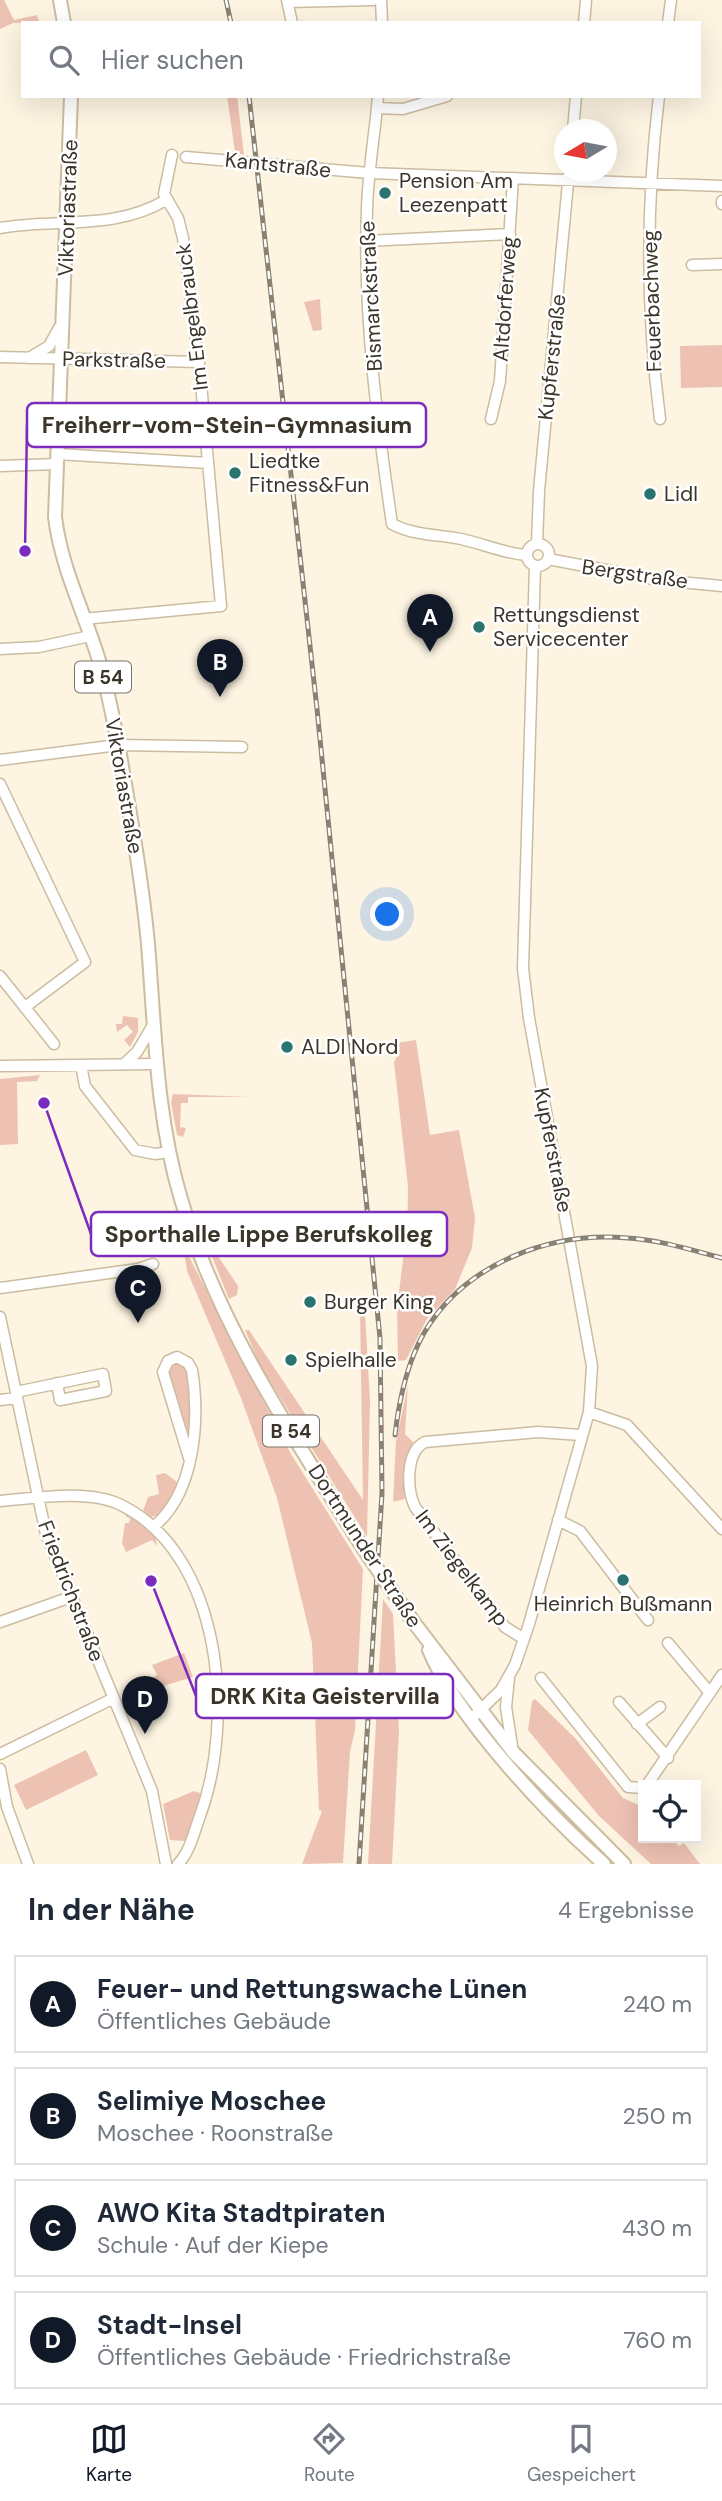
<!DOCTYPE html>
<html lang="de">
<head>
<meta charset="utf-8">
<style>
  body { margin:0; font-family:"DM Sans",sans-serif; background:#f2f2f3; color:#1f2937 }
  .controls { position:absolute; right:21px; bottom:21px; display:grid; overflow:hidden; border-radius:0px; box-shadow:0 7px 28px #0002 }
  .controls button { width:63px; height:63px; display:grid; place-items:center; padding:0; border:0; border-bottom:2px solid #e0e1e3; background:#fff; color:#1f2937; font:35px sans-serif }
  .compass { position:absolute; left:554px; top:119px; width:63px; height:63px; border-radius:50%; background:#fff; box-shadow:0 7px 28px #0002; rotate:260deg }
  .you { position:absolute; left:388px; top:915px; width:24px; height:24px; margin:-18px; border:5px solid #fff; border-radius:50%; background:#1a73e8; box-shadow:0 0 0 10px #1a73e833 }
  .badge { display:grid; place-items:center; width:46px; height:46px; border-radius:50%; background:#111827; color:#fff; font-size:23px; font-weight:700 }
  .pin { position:absolute; translate:-50% -58px; filter:drop-shadow(0 2px 4px #0008) }
  .pin::after { content:''; position:absolute; top:37px; width:24px; height:21px; background:inherit; clip-path:polygon(0 0,100% 0,50% 100%) }
  .list { margin:0; padding:0; list-style:none }
  h2 { display:flex; justify-content:space-between; align-items:center; height:91px; margin:0; padding:0 28px; font-size:30px }
  h2 small { font-size:23px; font-weight:400; color:#747a83 }
  .list li { display:grid; grid-template-columns:46px 1fr auto; gap:21px; align-items:center; box-sizing:border-box; height:98px; margin:0 14px 14px; padding:0 14px; border:2px solid #e0e1e3; border-radius:0px }
  .list b { display:block; font-size:26px; white-space:nowrap }
  .list p { margin:0; font-size:23px; white-space:nowrap; color:#747a83 }
  .list em { font-size:23px; font-style:normal; color:#747a83 }
  .icon { flex:none; width:38px; height:38px; fill:none; stroke:currentColor; stroke-width:2; stroke-linecap:round; stroke-linejoin:round }
  .map { position:relative; flex:none; width:722px; height:1864px; overflow:hidden }
  .search { position:absolute; background:#fff; box-shadow:0 7px 28px #0002; left:21px; right:21px; top:21px; height:77px; display:flex; align-items:center; gap:18px; box-sizing:border-box; padding:0 24px; border-radius:0px; color:#747a83; font-size:26px }
  .sheet { height:539px; background:#fff }
  nav { display:flex; justify-content:space-around; align-items:center; box-sizing:border-box; height:98px; border-top:2px solid #e0e1e3; background:#fff; font-size:19px; color:#747a83 }
  nav a { display:grid; justify-items:center; gap:4px }
  nav .on { color:#111827 }
  .map>svg:first-child { display:block }
  .green { fill:#eec2b3 }
  .lines { fill:none; stroke-linecap:round; stroke-linejoin:round }
  .minor-casing { stroke:#ccbca0; stroke-width:13 }
  .major-casing { stroke:#ccbca0; stroke-width:16 }
  .minor { stroke:#fff; stroke-width:10 }
  .major { stroke:#fff; stroke-width:12 }
  .rail-casing { stroke:#898273; stroke-width:5 }
  .rail { stroke:#fff; stroke-width:2.5; stroke-dasharray:8; stroke-linecap:butt }
  .major-bridge-casing { stroke:#ccbca0; stroke-width:16; stroke-linecap:butt }
  .major-bridge { stroke:#fff; stroke-width:12 }
  .poi-dot { fill:#2a736e; stroke:#fff; stroke-width:2.5 }
  .labels { text-anchor:middle; stroke-width:5; stroke-linejoin:round; paint-order:stroke }
  .shield { fill:#fff; stroke:#767269; stroke-width:2 }
  .shield-label { font-size:19px; font-weight:bold; fill:#3b3529 }
  .street-label { font-size:21px; fill:#3b3529; stroke:#fff }
  .poi-label { font-size:21px; fill:#3b3529; stroke:#fff; text-anchor:start }
  .leader { fill:none; stroke:#7b2cbf; stroke-width:2.5 }
  .callout-dot { fill:#7b2cbf; stroke:#fff; stroke-width:2.5 }
  .callout { fill:#fff; stroke:#7b2cbf; stroke-width:2.5 }
  .callout-label { font-size:23px; text-anchor:middle; font-weight:bold; fill:#3b3529 }
</style>
</head>
<body>
<div class="map">
<svg width="722" height="1864" viewBox="0 0 722 1864">
  <rect width="100%" height="100%" fill="#fdf4e2"/>
  <!-- green -->
  <path class="green" d="M0,0h4l10,20 23,-5 2,7 -26,1 -13,6z
    M227,96h10l7,59 -9,-3z
    M320,299l2,31 -9,1 -9,-29z
    M722,345v42l-41,1 -1,-42z
    M123,1016l15,2v14l-8,15 -6,-7 9,-8 -6,-7 -10,7 -1,-8h6z
    M416,1040l14,95 29,-5 16,88 -3,30 -17,41 -28,30 -21,41 -8,1 -1,-53 7,-56 3,-2 1,-63 -14,-125 3,-6 -1,-13z
    M40,1075l-3,6 -20,1 1,62 -18,1v-66z
    M173,1094l76,3h-61v6h-7l-1,24 6,1 -3,9 -6,-2 -6,-33z
    M198,1216l18,37 22,33 -1,9 -8,4 -33,-82z
    M183,1245l108,209 72,115 -8,161 -5,22 -7,111 -41,1 20,-53 -3,-1 -7,-167 -35,-145 -36,-100 -54,-127z
    M360,1310l5,4 5,87 -3,136 -107,-172 -15,-35h4l114,170z
    M180,1360c20,20 12,56 9,82l-24,-71 2,-6z
    M408,1385l-3,49 8,8 -9,48 1,9 -12,3 3,-61z
    M165,1473l12,9 -5,18 -13,15 -9,2 -7,-6 5,-14 11,-3 -3,-19z
    M126,1513l29,23 2,10 -5,-6 -26,12 -4,-9 3,-20h4l1,-5 -4,-1z
    M383,1599l10,15 6,117 -7,133h-24z
    M184,1653l9,24 -40,12 -4,-9 8,-5 -5,-10z
    M535,1699l41,40 47,59 20,9v31h29l7,8 5,-3 16,21h-49l-52,-48 -71,-86 4,-29z
    M86,1750l12,25 -72,35 -12,-25z
    M194,1791l9,3 -18,47 -15,-1 -7,-36z"/>
  <g class="lines">
    <defs>
      <path id="minor" d="M287,0l5,23
        M381,0l1,23
        M289,2l84,-2
        M584,23l2,-23
        M668,23l3,-23
        M378,96c-3,38 -10,75 -11,113 -4,105 10,212 25,315 23,12 45,10 69,15 23,5 42,14 65,16
        M659,96c-13,107 -13,216 1,323
        M377,108l26,1 44,-13
        M573,130l3,-34
        M186,157l183,16 353,13
        M722,201v3
        M0,228c57,-10 114,3 166,-28
        M366,241l144,-7
        M692,265l30,-1
        M0,357l199,5
        M29,358l20,-12 10,-18
        M491,419l9,-38 13,-203
        M57,454l151,9
        M0,466l56,-2
        M527 555a11 11 0 1 1 22 0a11 11 0 1 1-22 0Z
        M537,544l2,-53 30,-319
        M548,559l111,21 63,6
        M83,619l138,-13 -22,-244 -16,-124 -5,-20 -14,-24 8,-39
        M0,649l39,-2 51,-11
        M0,760l118,-15 124,2
        M0,784l85,178 -60,45
        M0,976l54,68
        M124,1064l13,-12 16,-27
        M81,1065l4,21 50,64 20,4 14,-2
        M0,1066l155,-2
        M0,1288l138,-19 15,-5
        M0,1317l46,217 106,257 14,73
        M16,1392l87,-18 3,17 -46,9 -3,-17
        M0,1400l17,-2
        M589,1412l38,13 95,104
        M0,1501c36,-3 89,-12 121,4 102,50 114,216 79,311 -6,16 -10,36 -22,48
        M558,1520l22,11 68,89
        M153,1527c42,-33 47,-107 39,-157l-4,-7 -11,-6 -9,4 -5,11 26,86
        M0,1622l71,-25
        M524,1639l-19,-12 -90,-120c-8,-17 -10,-55 10,-65l113,-10 43,3
        M668,1643l42,50
        M509,1678l-3,29 6,39
        M541,1678l87,109 15,1
        M619,1702l49,56
        M472,1718l29,-28 14,-25 14,-41 60,-212 3,-46 -63,-348 -6,-50 12,-402
        M637,1724l23,-17
        M0,1754l114,-56
        M0,1769l7,38 21,57
        M647,1785l75,-110"/>
      <path id="major" d="M60,0l4,23
        M71,96l-16,421c6,48 25,86 40,131 11,32 18,68 24,101 11,65 23,130 29,195 7,86 8,172 33,255 37,127 113,238 182,349
        M412,1620l102,133 110,111
        M429,1650c28,68 119,164 175,214"/>
    </defs>
    <!-- minor casing -->
    <use href="#minor" class="minor-casing"/>
    <!-- major casing -->
    <use href="#major" class="major-casing"/>
    <!-- minor -->
    <use href="#minor" class="minor"/>
    <!-- major -->
    <use href="#major" class="major"/>
    <defs>
      <path id="rail" d="M226,0l5,23
        M249,96l68,613 63,629 2,155 -23,371
        M395,1435c4,-35 12,-72 29,-102 41,-70 127,-102 204,-95 32,2 63,12 94,20"/>
    </defs>
    <!-- rail casing -->
    <use href="#rail" class="rail-casing"/>
    <!-- rail -->
    <use href="#rail" class="rail"/>
    <defs>
      <path id="major-bridge" d="M363,1548l49,72"/>
    </defs>
    <!-- major-bridge casing -->
    <use href="#major-bridge" class="major-bridge-casing"/>
    <!-- major-bridge -->
    <use href="#major-bridge" class="major-bridge"/>
  </g>
  <!-- markers -->
  <g class="poi-dot">
    <circle cx="385" cy="193" r="7"/>
    <circle cx="235" cy="473" r="7"/>
    <circle cx="650" cy="494" r="7"/>
    <circle cx="479" cy="627" r="7"/>
    <circle cx="287" cy="1047" r="7"/>
    <circle cx="310" cy="1302" r="7"/>
    <circle cx="291" cy="1360" r="7"/>
    <circle cx="623" cy="1580" r="7"/>
  </g>
  <g class="labels">
    <!-- shield labels -->
    <g class="shield">
      <rect x="75" y="661.5" width="56" height="31" rx="5"/>
      <rect x="263" y="1415.5" width="56" height="31" rx="5"/>
    </g>
    <g class="shield-label">
      <text x="103" y="684">B 54</text>
      <text x="291" y="1438">B 54</text>
    </g>
    <!-- street labels -->
    <g class="street-label">
      <text transform="translate(278 165) rotate(6)" y="7">Kantstraße</text>
      <text transform="translate(68 208) rotate(-88)" y="7">Viktoriastraße</text>
      <text transform="translate(371 296) rotate(-93)" y="7">Bismarckstraße</text>
      <text transform="translate(505 299) rotate(-86)" y="7">Altdorferweg</text>
      <text transform="translate(652 301) rotate(-92)" y="7">Feuerbachweg</text>
      <text transform="translate(192 317) rotate(-97)" y="7">Im Engelbrauck</text>
      <text transform="translate(552 357) rotate(-84)" y="7">Kupferstraße</text>
      <text transform="translate(114 360) rotate(1)" y="7">Parkstraße</text>
      <text transform="translate(635 574) rotate(8)" y="7">Bergstraße</text>
      <text transform="translate(124 786) rotate(80)" y="7">Viktoriastraße</text>
      <text transform="translate(553 1150) rotate(79)" y="7">Kupferstraße</text>
      <text transform="translate(365 1546) rotate(57)" y="7">Dortmunder Straße</text>
      <text transform="translate(462 1568) rotate(53)" y="7">Im Ziegelkamp</text>
      <text transform="translate(71 1591) rotate(69)" y="7">Friedrichstraße</text>
    </g>
    <!-- poi labels -->
    <g class="poi-label">
      <text x="399" y="188">Pension Am<tspan x="399" dy="24">Leezenpatt</tspan></text>
      <text x="249" y="468">Liedtke<tspan x="249" dy="24">Fitness&amp;Fun</tspan></text>
      <text x="664" y="501">Lidl</text>
      <text x="493" y="622">Rettungsdienst<tspan x="493" dy="24">Servicecenter</tspan></text>
      <text x="301" y="1054">ALDI Nord</text>
      <text x="324" y="1309">Burger King</text>
      <text x="305" y="1367">Spielhalle</text>
      <text x="623" y="1611" text-anchor="middle">Heinrich Bußmann</text>
    </g>
  </g>
  <!-- callouts -->
  <path class="leader" d="M25 551L27 425M44 1103L91 1234M151 1581L196 1696"/>
  <g class="callout-dot">
    <circle cx="25" cy="551" r="7"/>
    <circle cx="44" cy="1103" r="7"/>
    <circle cx="151" cy="1581" r="7"/>
  </g>
  <g class="callout">
    <rect x="27" y="403" width="399" height="44" rx="7"/>
    <rect x="91" y="1212" width="356" height="44" rx="7"/>
    <rect x="196" y="1674" width="257" height="44" rx="7"/>
  </g>
  <g class="callout-label">
    <text x="227" y="433">Freiherr-vom-Stein-Gymnasium</text>
    <text x="269" y="1242">Sporthalle Lippe Berufskolleg</text>
    <text x="325" y="1704">DRK Kita Geistervilla</text>
  </g>
</svg>
<div class="controls">
<button><svg class="icon" aria-label="locate" viewBox="0 0 24 24"><circle cx="12" cy="12" r="6"/><path d="M12 2v4M12 18v4M2 12h4M18 12h4"/></svg></button>
</div>
<svg class="compass" viewBox="-18 -18 36 36"><path d="M0-13l5 13h-10z" fill="#e53935"/><path d="M0 13l5-13h-10z" fill="#747a83"/></svg>
<div class="you"></div>
<div class="pin badge" style="left:430px;top:652px">A</div>
<div class="pin badge" style="left:220px;top:697px">B</div>
<div class="pin badge" style="left:138px;top:1323px">C</div>
<div class="pin badge" style="left:145px;top:1734px">D</div>
<div class="search"><svg class="icon" aria-label="search" viewBox="0 0 24 24"><circle cx="10" cy="10" r="6"/><path d="M15 15l6 6"/></svg>Hier suchen</div>
</div>
<section class="sheet">
<h2>In der Nähe<small>4 Ergebnisse</small></h2>
<ul class="list">
<li><span class="badge">A</span><div><b>Feuer- und Rettungswache Lünen</b><p>Öffentliches Gebäude</p></div><em>240 m</em></li>
<li><span class="badge">B</span><div><b>Selimiye Moschee</b><p>Moschee · Roonstraße</p></div><em>250 m</em></li>
<li><span class="badge">C</span><div><b>AWO Kita Stadtpiraten</b><p>Schule · Auf der Kiepe</p></div><em>430 m</em></li>
<li><span class="badge">D</span><div><b>Stadt-Insel</b><p>Öffentliches Gebäude · Friedrichstraße</p></div><em>760 m</em></li>
</ul>
</section>
<nav>
<a class="on"><svg class="icon" aria-label="map" viewBox="0 0 24 24"><path d="M3 6l6-2 6 2 6-2v14l-6 2-6-2-6 2zM9 4v14M15 6v14"/></svg>Karte</a>
<a><svg class="icon" aria-label="directions" viewBox="0 0 24 24"><path d="M12 3l9 9-9 9-9-9zM9 14v-3h6M13 9l2 2-2 2"/></svg>Route</a>
<a><svg class="icon" aria-label="saved" viewBox="0 0 24 24"><path d="M7 4h10v16l-5-4-5 4z"/></svg>Gespeichert</a>
</nav>
</body>
</html>
